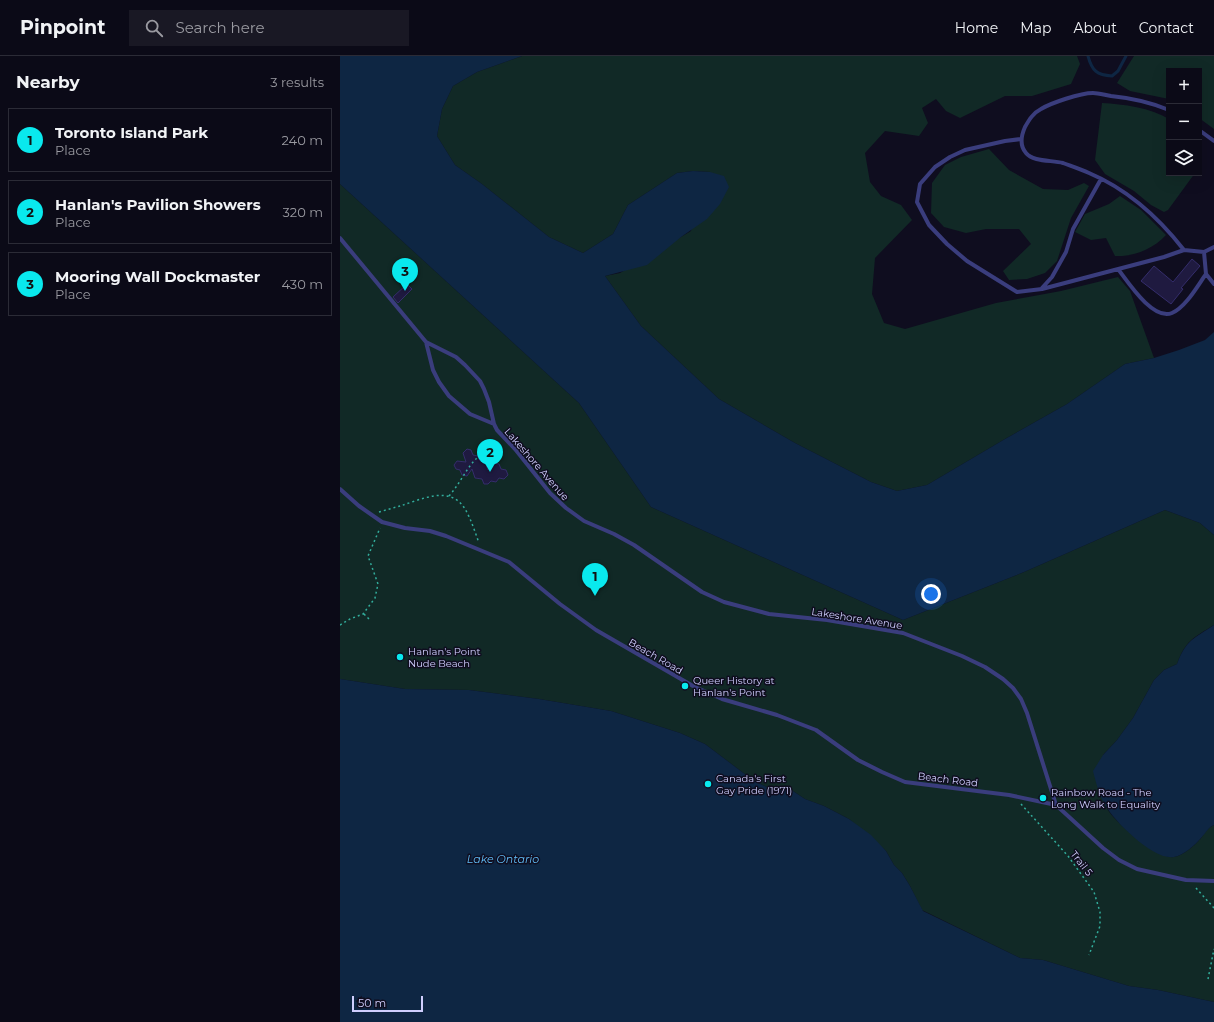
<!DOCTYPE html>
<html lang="en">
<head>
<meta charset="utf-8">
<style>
  body { margin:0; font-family:Montserrat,sans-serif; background:#191824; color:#f1f3f6 }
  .controls { position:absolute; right:12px; top:12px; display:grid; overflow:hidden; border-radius:0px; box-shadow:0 4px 16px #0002 }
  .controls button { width:36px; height:36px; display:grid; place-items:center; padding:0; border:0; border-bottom:1px solid #2b2b36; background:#0b0a17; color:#f1f3f6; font:20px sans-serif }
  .scale { position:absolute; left:12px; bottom:10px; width:71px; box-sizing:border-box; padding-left:4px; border:2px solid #cfcefd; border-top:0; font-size:11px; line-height:14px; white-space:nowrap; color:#cfcefd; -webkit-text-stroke:3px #0f0d1f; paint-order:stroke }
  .you { position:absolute; left:591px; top:538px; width:14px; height:14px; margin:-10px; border:3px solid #fff; border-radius:50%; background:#1a73e8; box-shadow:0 0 0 6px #1a73e833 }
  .badge { display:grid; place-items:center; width:26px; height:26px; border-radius:50%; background:#09e9ee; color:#111; font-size:13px; font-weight:700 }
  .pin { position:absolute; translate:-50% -33px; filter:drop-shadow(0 1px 2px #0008) }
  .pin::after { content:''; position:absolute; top:21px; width:14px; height:12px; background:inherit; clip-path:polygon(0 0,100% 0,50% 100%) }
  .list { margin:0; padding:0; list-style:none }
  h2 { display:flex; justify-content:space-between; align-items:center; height:52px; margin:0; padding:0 16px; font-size:17px }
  h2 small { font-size:13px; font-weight:400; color:#9a9aa1 }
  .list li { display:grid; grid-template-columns:26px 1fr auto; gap:12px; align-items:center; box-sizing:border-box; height:64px; margin:0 8px 8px; padding:0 8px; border:1px solid #2b2b36; border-radius:0px }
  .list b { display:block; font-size:15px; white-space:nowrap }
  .list p { margin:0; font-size:13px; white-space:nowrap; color:#9a9aa1 }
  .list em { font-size:13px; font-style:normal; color:#9a9aa1 }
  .icon { flex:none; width:22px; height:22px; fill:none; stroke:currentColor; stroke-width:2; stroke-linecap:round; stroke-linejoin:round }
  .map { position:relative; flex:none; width:874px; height:966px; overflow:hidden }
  header { display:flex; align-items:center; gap:24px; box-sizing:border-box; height:56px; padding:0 20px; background:#0b0a17; border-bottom:1px solid #2b2b36 }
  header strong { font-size:19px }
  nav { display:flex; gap:22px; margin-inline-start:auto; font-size:14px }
  .search { width:280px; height:36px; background:#191824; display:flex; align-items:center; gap:10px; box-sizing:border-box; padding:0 14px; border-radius:0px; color:#9a9aa1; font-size:15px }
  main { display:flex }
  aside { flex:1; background:#0b0a17 }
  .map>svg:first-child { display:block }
  .green { fill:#112926 }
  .water { fill:#0e2643 }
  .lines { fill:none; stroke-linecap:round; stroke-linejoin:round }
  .stream { stroke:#0e2643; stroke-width:3 }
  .building { fill:#1f1a40; stroke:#342d6b }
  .path { stroke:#32ad9c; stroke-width:1.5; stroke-dasharray:2 3; stroke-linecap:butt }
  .lane { stroke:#3a3d7d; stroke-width:4 }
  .poi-dot { fill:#09e9ee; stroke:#0f0d1f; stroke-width:1.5 }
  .labels { text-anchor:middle; stroke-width:3; stroke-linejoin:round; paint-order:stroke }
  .street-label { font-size:10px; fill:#cfcefd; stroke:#0f0d1f }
  .poi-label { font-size:10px; fill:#cfcefd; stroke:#0f0d1f; text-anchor:start }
  .water-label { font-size:11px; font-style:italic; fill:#60bef9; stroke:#0f0d1f }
</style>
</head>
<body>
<header>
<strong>Pinpoint</strong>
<div class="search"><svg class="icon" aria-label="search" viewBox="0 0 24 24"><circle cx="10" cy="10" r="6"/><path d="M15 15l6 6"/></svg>Search here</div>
<nav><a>Home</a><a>Map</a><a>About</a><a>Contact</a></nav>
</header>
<main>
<aside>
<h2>Nearby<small>3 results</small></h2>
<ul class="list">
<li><span class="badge">1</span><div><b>Toronto Island Park</b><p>Place</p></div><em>240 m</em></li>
<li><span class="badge">2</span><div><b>Hanlan's Pavilion Showers</b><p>Place</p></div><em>320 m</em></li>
<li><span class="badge">3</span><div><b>Mooring Wall Dockmaster</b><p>Place</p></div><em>430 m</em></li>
</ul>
</aside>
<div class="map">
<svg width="874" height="966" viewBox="0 0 874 966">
  <rect width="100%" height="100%" fill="#0f0d1f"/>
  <!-- green -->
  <path class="green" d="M182,0h555l3,8 -9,20 -39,12h-27l-45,22 -14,-7 -10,-12 -14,9 6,15 -9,13 -34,-5 -20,22 5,29 11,14 20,9 11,15 -37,38 -3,36 12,29 21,6 91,-26 65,-12 57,-14 12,14 24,67 -29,6 -58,40 -62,35 -78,46 -30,6 -26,-9 -76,-39 -76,-44 -78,-73 -36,-50 15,-3 71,-42 19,-59 -17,-1 -16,2 -49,32 -15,29 -30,19 -34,-16 -67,-53 -27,-19 -18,-29 5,-27 11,-23 24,-14z
    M794,0h80v73l-15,-11v-47h-30v28l-39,-8 -13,-8z
    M762,47c21,1 49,5 67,16v54h26l-27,37 -4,2 -13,-7 -17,-14 -29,-17 -10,-14z
    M649,93l20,21 34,19 25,1 16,-7 5,3 -18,32 -14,43 -12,12 -18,6 -18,1 -6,-9 28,-27 -12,-15h-33l-20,4 -22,-6 -13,-14 1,-30 13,-18 16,-8z
    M0,128l239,219 72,104 252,113 121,-48 141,-62 35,13 14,12v90c-21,13 -28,15 -37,39l-13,6 -10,10 -21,38 -16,22 -14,15c1,9 1,47 3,52 7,14 52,53 68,50 10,-2 21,-12 27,-19 4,-5 7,-11 13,-13v177l-56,-12 -29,-4 -86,-26 -23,-2 -98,-48 -12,-24 -8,-13 -8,-8 -8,-14 -37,-32 -25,-13 -19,-7 -15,-10 -11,-2 -10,1 -15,-7 -49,-37 -25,-11 -69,-22 -72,-12 -70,-9 -64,-1 -65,-10z
    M780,140l21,14 25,25c-13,14 -32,22 -51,21l-9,-18 -15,2 -16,-8 10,-18 24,-10z"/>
  <!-- water -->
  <path class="water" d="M0,0h182l-45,16 -24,14 -11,23 -5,27 18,29 27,19 67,53 34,16 30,-19 15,-29 49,-32 16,-2 17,1 14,4 5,11 -9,17 -13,15 -26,18 -34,28 -42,11 36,50 78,73 76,44 76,39 26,9 30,-6 78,-46 62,-35 58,-40 29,-6 25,-8 26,-10 9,-8v203l-14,-12 -35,-13 -141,62 -121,48 -252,-113 -72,-104 -239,-219z
    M874,569v200c-6,2 -8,8 -13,13 -6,7 -17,17 -27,19 -20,4 -60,-36 -69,-52 -6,-11 -9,-22 -12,-34l10,-16 14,-15 16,-22 21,-38 10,-10 13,-6c9,-24 16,-25 37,-39z
    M0,623l65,10 64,1 70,9 72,12 69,22 25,11 49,37 15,7 10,-1 11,2 15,10 19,7 25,13 22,16 15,16 8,14 8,8 8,13 13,25 97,47 23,2 86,26 29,4 56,12v20h-874z"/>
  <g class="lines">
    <!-- stream -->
    <path class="stream" d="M748,0c4,15 9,19 24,20l6,-5 8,-15"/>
  </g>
  <!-- building -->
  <path class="building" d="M852,203l8,7 -19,22 2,1 -12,15 -30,-23 13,-15 19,16z
    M67,228l5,5 -14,14 -5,-6z
    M127,393l4,1 2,5 5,1 2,5 5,1 3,8 6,-7 5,1 2,5 5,1 2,5 -4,4 -5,-1 -3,4 -5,-1 -3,3h-4l-2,-5 -7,-1 -3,-9 -5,7 -5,-1 -2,-5 -4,-1 -2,-4 3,-4 9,1 -3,-9z"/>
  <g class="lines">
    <!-- path -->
    <path class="path" d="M109,440c16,-18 20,-39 45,-49
      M39,456c7,-2 14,-4 21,-6 20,-6 50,-22 65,3 6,10 10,23 14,34
      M24,558l5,5
      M0,569l10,-6 13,-5 12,-16 3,-14 -10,-28 12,-28
      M681,748l47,52 26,36 6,20v14l-11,29
      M856,832l18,20
      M868,923l6,-30"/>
    <!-- lane -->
    <path class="lane" d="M829,54c-19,-8 -38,-12 -58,-14 -6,-1 -13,-3 -18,-3 -13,0 -42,10 -52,16 -8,4 -12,11 -16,18 -4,9 -6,18 1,26 7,9 26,7 37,10 8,3 17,6 26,10 38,16 70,45 95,77
      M859,74l15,11
      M681,83l-16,2 -40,9 -15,7 -15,10 -15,17 -3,18 12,23 18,19 20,17 50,31 25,-3 122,-32 20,-7 20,2 10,-5
      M0,182l86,104 7,28 6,12 10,14 21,18 24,10
      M864,196l2,22 8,10
      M778,213c10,13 35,52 54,44 14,-6 26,-28 34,-39
      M702,232l10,-11 14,-25 7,-23 28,-50
      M86,286l30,15 9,8 15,16 4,8 5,13 5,22 3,6 18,19 35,44 16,15 18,13 30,13 20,11 68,47 22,10 45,12 58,6 76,13 59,23 23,11 18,12 10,9 8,11 6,14 29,92 47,43 16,12 18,9 49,11 28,1
      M0,433l19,17 23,16 23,6 25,3 16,5 63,26 51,42 36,26 97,56 29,13 55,16 39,15 42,30 24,12 23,10 104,13 47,10"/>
  </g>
  <!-- markers -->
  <g class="poi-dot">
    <circle cx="60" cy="601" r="4"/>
    <circle cx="345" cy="630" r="4"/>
    <circle cx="368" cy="728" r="4"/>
    <circle cx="703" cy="742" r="4"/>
  </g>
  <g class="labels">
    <!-- street labels -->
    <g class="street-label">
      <text transform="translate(197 408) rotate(49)" y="4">Lakeshore Avenue</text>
      <text transform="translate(517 562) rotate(9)" y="4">Lakeshore Avenue</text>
      <text transform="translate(316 600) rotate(30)" y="4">Beach Road</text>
      <text transform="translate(608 723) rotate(7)" y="4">Beach Road</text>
      <text transform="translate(742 807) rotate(52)" y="4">Trail 5</text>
    </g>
    <!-- poi labels -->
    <g class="poi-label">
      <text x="68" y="599">Hanlan's Point<tspan x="68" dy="12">Nude Beach</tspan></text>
      <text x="353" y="628">Queer History at<tspan x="353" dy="12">Hanlan's Point</tspan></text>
      <text x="376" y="726">Canada's First<tspan x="376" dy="12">Gay Pride (1971)</tspan></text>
      <text x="711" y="740">Rainbow Road - The<tspan x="711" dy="12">Long Walk to Equality</tspan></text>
    </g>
    <!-- water labels -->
    <g class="water-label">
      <text x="163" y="807">Lake Ontario</text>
    </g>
  </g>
</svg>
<div class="controls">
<button>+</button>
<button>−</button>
<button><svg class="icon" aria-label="layers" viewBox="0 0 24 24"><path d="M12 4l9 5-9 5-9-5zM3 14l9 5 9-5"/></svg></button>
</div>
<div class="scale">50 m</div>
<div class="you"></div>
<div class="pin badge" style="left:255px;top:540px">1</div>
<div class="pin badge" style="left:150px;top:416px">2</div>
<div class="pin badge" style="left:65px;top:235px">3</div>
</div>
</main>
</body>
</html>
